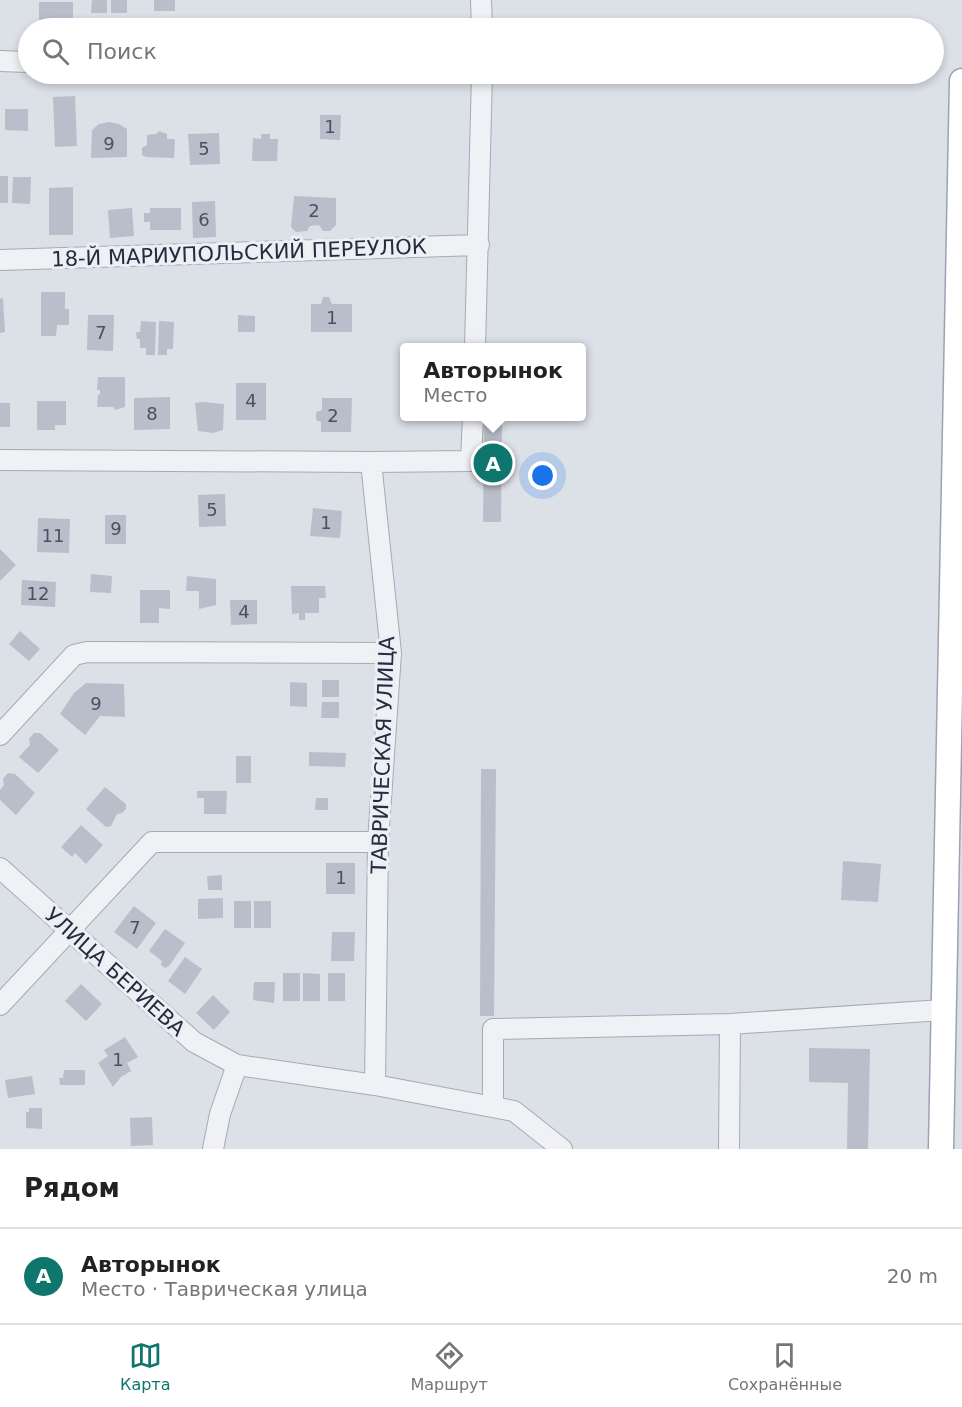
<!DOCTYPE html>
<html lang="ru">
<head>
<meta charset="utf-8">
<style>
  body { margin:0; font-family:"DejaVu Sans",sans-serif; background:#f2f2f2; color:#222 }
  .you { position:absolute; left:543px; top:476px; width:21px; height:21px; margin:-15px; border:4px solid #fff; border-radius:50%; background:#1a73e8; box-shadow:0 0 0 9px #1a73e833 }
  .badge { display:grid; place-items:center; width:39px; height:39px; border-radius:50%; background:#0f766e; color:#fff; font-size:20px; font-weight:700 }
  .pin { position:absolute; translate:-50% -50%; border:3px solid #fff; box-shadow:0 2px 6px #0006 }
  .popup { position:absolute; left:400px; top:343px; width:186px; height:78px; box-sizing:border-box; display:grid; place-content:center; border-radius:6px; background:#fff; filter:drop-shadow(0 2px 4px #0005); font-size:20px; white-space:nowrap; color:#767676 }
  .popup b { font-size:22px; color:#222 }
  .popup::after { content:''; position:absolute; left:50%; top:100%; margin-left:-12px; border:12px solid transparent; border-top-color:#fff }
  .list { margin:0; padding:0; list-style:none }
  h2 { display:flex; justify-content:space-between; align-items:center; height:78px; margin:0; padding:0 24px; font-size:26px }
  h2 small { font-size:20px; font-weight:400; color:#767676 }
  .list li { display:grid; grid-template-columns:39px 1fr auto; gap:18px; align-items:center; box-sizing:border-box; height:96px; padding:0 24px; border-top:2px solid #e0e0e0 }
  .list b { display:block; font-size:22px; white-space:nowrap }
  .list p { margin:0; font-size:20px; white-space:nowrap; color:#767676 }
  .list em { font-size:20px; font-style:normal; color:#767676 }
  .icon { flex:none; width:33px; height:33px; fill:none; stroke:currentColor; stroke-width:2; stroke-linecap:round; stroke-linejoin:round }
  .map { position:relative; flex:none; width:962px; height:1149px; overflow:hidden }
  .search { position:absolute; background:#fff; box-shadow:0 3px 9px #0003; left:18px; right:18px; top:18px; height:66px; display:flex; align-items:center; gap:15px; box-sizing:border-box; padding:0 21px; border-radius:33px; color:#767676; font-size:22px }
  .sheet { height:174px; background:#fff }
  nav { display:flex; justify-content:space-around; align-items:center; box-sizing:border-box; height:84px; border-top:2px solid #e0e0e0; background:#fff; font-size:16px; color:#767676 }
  nav a { display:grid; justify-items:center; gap:3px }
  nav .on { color:#0f766e }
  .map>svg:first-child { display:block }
  .building { fill:#b9beca }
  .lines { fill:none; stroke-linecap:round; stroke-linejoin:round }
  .minor-casing { stroke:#a5aab4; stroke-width:22 }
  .major-casing { stroke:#9ba3b3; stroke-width:27 }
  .minor { stroke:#eff1f5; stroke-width:20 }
  .major { stroke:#fff; stroke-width:24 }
  .labels { text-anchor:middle; stroke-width:6; stroke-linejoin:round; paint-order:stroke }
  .number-label { font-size:18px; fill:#4a5061 }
  .street-label { font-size:21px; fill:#252c3e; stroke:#eceff5 }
</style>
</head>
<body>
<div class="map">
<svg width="962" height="1149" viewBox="0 0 962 1149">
  <rect width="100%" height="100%" fill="#dce0e7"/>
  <!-- building -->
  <path class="building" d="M92,0h15v13h-16z
    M111,0h16v13h-16z
    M154,0h21v11h-21z
    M39,2h34v26h-34z
    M238,19h17v9h-17z
    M324,19h19v9h-19z
    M300,21h16v7h-16z
    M184,23l27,1v4h-27z
    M75,96l2,50 -22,1 -2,-50z
    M5,109h23v22l-23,-1z
    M320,115h21l-1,25 -20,-1z
    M109,122l10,2 8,5v28l-36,1 1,-28 7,-6z
    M159,131l8,3v5h8l-1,19 -28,-1 -4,-2v-7l5,-3v-10l9,-1z
    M219,133l1,31 -30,1 -2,-31z
    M261,134h9v5h8l-1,22h-25l1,-23 8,1z
    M0,176h8v27h-8z
    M13,177h18l-1,27 -18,-1z
    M73,187v48h-24v-47z
    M294,196l42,2v27l-6,6h-7l-4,-6 -9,1 -3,5 -11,1 -5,-5z
    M215,201l1,36 -23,1 -1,-36z
    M132,208l2,28 -24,2 -2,-28z
    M150,208h31v22h-31v-8h-6v-9h6z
    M41,292h24v17h4v16h-12l-1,11h-15z
    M323,297h6l3,7h20v28h-41v-28h10z
    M3,298l2,34 -5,1v-34z
    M88,315h26l-1,36 -26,-1z
    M238,315l17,1v16h-17z
    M141,321l15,1 -1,33h-9v-7h-6v-9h-3l-1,-7h4z
    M159,321l15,1 -1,27h-6v6h-9z
    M98,377h27v30l-10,3 -2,-3h-16l1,-13 2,1v-5h-3z
    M236,383h30v37h-30z
    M170,397v32l-36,1v-32z
    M322,398h30l-1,34h-30v-10l-5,-2v-8l6,-2z
    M37,401h29v24h-11v5h-18z
    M203,402l21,2 -1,26 -10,3 -15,-2 -3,-28z
    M0,403h10v24h-10z
    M484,416h18l-1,106h-18z
    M225,494l1,32 -27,1 -1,-32z
    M313,508l29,3 -2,27 -30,-2z
    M105,515h21v29h-21z
    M38,518l32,1 -1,34 -32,-1z
    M0,549l16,16 -16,16z
    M91,574l21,2 -1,17 -21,-1z
    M187,576l29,3v26l-17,4v-18h-13z
    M22,580l34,2 -1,25 -34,-2z
    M291,586h34l1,12h-7v15h-14v7h-6v-7l-7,1z
    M140,590h30v19l-11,-1v15h-19z
    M230,600h27v24l-26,1z
    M20,631l20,18 -11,12 -20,-17z
    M322,680h17v17h-17z
    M290,682l17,1v24l-17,-1z
    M86,683l38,1 1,33 -25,-1 -15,19 -25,-21 14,-21z
    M322,702h17v16h-18z
    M34,733h6l19,17 -21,23 -19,-16 11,-12 -1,-6z
    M309,752l37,1 -1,14 -36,-1z
    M236,756h15v27h-15z
    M481,769h15l-2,247h-14z
    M8,773l7,1 20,19 -19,22 -16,-15v-10l4,-5 -1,-6z
    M105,787l21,17v5l-4,4 -5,1 -6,12 -5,1 -20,-18z
    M197,791h30l-1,23h-22v-16h-7z
    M316,798h12v12h-13z
    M81,825l22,20 -17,19 -11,-11 -3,4 -11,-10z
    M843,861l38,3 -3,38 -37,-2z
    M326,863h29v31h-29z
    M222,875v15h-14l-1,-14z
    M223,898v20l-25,1v-20z
    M234,901h17v27h-17z
    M254,901h17v27h-17z
    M134,906l22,17 -19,26 -23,-17z
    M165,929l20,14 -16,23 -4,2 -4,-3 1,-4 -13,-10z
    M332,932h23l-1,29h-23z
    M185,957l17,12 -17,25 -17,-13z
    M283,973h17v28h-17z
    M303,973l17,1v27h-17z
    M328,973h17v28h-17z
    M254,982h21l-1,21 -21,-3z
    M81,984l21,20 -16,17 -21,-20z
    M213,995l17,17 -16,18 -18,-17z
    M125,1037l13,20 -11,6 4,8 -10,6 -8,10 -15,-24 10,-7 -4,-6z
    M809,1048l61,1 -2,100h-21l1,-66 -39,-1z
    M64,1070h21v15h-25l-1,-7h4z
    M32,1076l3,18 -27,4 -3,-18z
    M29,1108h13v21l-16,-1v-16h3z
    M152,1117l1,28 -22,1 -1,-28z"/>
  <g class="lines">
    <defs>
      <path id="minor" d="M481,0l1,28
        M0,61l28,1
        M0,260l479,-15
        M475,348l7,-274
        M0,460l371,2
        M0,735l74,-80 13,-3 304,1
        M0,868l194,174 43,23 138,20 139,26 48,38
        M0,1005l152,-163h226
        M375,1085l3,-243 13,-189 -20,-191 100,-1 2,-45
        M493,1107v-78l237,-5 213,-14
        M213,1149l7,-35 17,-49
        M729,1149l1,-125"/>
      <path id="major" d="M941,1149l21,-1068"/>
    </defs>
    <!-- minor casing -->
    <use href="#minor" class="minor-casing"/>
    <!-- major casing -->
    <use href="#major" class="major-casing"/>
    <!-- minor -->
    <use href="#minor" class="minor"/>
    <!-- major -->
    <use href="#major" class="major"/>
  </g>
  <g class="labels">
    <!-- number labels -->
    <g class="number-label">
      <text x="330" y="133">1</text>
      <text x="109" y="150">9</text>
      <text x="204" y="155">5</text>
      <text x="314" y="217">2</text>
      <text x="204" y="226">6</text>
      <text x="332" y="324">1</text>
      <text x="101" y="339">7</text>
      <text x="251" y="407">4</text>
      <text x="152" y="420">8</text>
      <text x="333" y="422">2</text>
      <text x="212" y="516">5</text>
      <text x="326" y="529">1</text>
      <text x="116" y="535">9</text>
      <text x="53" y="542">11</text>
      <text x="38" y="600">12</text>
      <text x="244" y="618">4</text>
      <text x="96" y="710">9</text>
      <text x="341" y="884">1</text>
      <text x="135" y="934">7</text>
      <text x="118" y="1066">1</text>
    </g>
    <!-- street labels -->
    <g class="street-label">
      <text transform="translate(239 253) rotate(-2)" y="7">18-Й МАРИУПОЛЬСКИЙ ПЕРЕУЛОК</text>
      <text transform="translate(383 755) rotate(-88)" y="7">ТАВРИЧЕСКАЯ УЛИЦА</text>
      <text transform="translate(115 972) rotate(42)" y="7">УЛИЦА БЕРИЕВА</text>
    </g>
  </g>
</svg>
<div class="you"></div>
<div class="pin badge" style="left:493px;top:463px">A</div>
<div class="popup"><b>Авторынок</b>Место</div>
<div class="search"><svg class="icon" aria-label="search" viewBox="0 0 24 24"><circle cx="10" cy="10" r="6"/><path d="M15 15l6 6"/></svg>Поиск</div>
</div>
<section class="sheet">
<h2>Рядом<small></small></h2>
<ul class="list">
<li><span class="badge">A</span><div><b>Авторынок</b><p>Место · Таврическая улица</p></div><em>20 m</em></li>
</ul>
</section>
<nav>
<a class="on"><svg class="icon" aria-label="map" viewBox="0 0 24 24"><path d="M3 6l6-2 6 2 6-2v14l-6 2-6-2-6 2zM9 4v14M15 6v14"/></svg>Карта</a>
<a><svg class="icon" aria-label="directions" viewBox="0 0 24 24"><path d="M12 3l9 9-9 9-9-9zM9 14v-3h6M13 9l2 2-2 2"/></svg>Маршрут</a>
<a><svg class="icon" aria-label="saved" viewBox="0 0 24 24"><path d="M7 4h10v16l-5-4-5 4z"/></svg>Сохранённые</a>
</nav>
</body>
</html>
